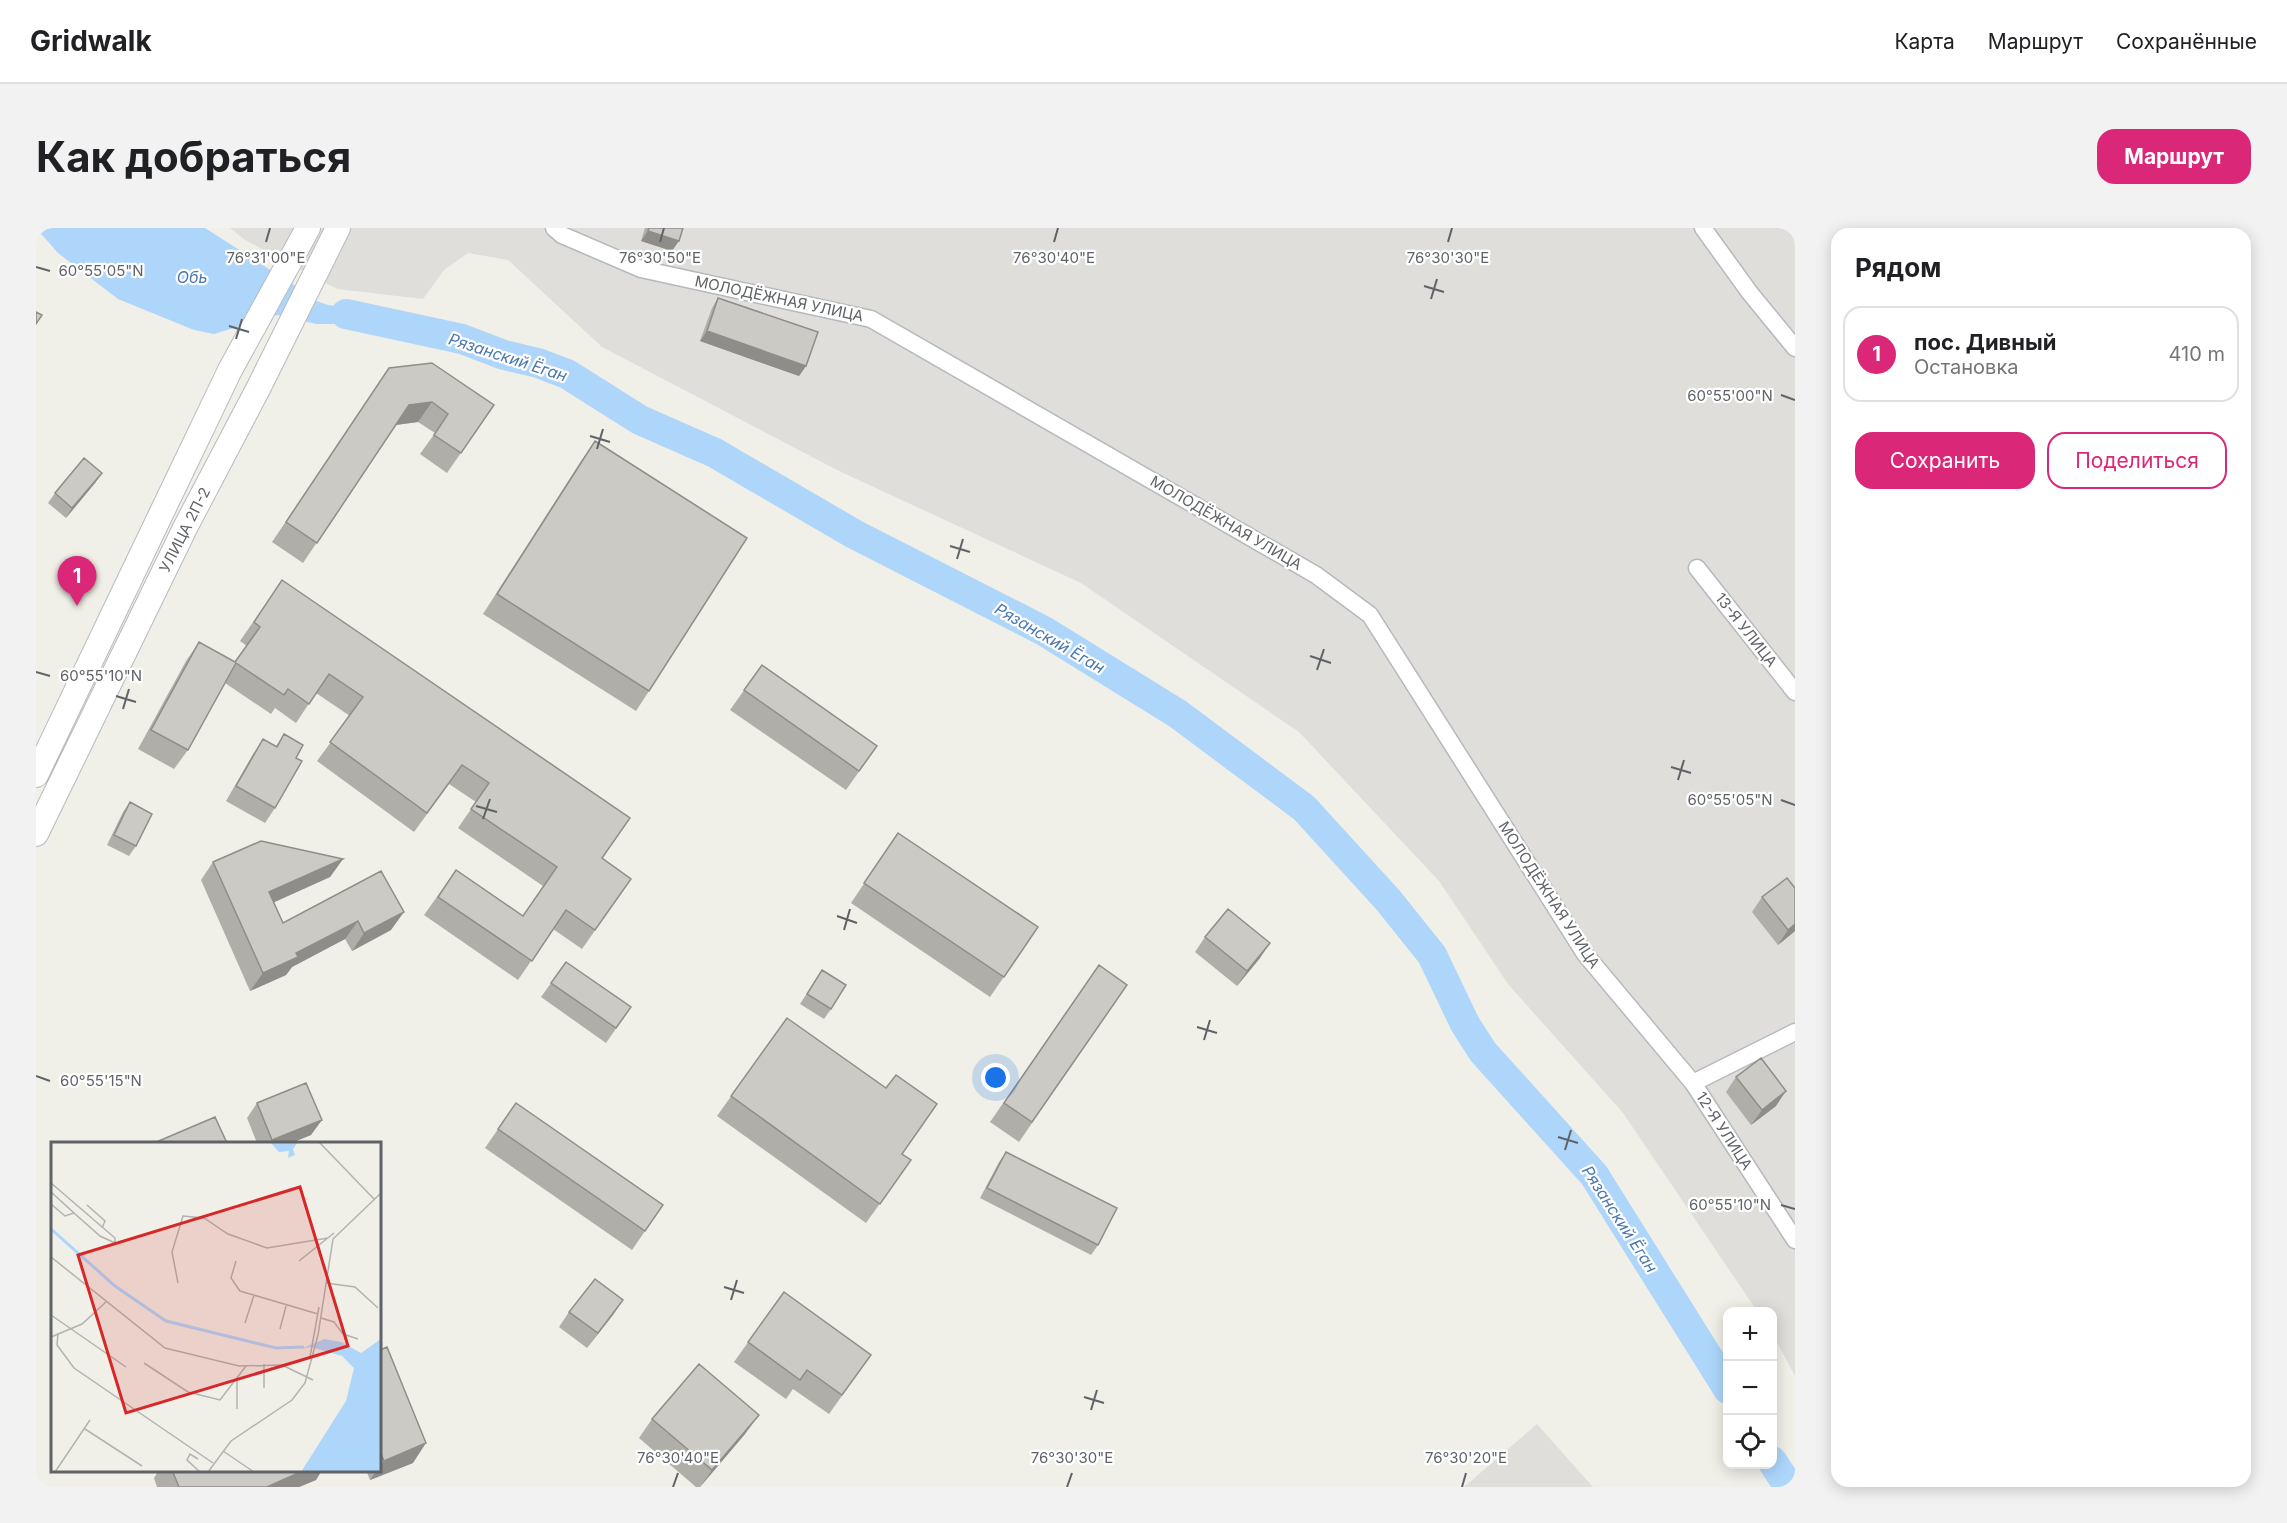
<!DOCTYPE html>
<html lang="ru">
<head>
<meta charset="utf-8">
<style>
  body { margin:0; font-family:Inter,sans-serif; background:#f2f2f2; color:#202124 }
  .controls { position:absolute; right:18px; bottom:18px; display:grid; overflow:hidden; border-radius:12px; box-shadow:0 3px 15px #0003 }
  .controls button { width:54px; height:54px; display:grid; place-items:center; padding:0; border:0; border-bottom:2px solid #e0e0e0; background:#fff; color:#202124; font:30px sans-serif }
  .you { position:absolute; left:960px; top:850px; width:21px; height:21px; margin:-15px; border:4px solid #fff; border-radius:50%; background:#1a73e8; box-shadow:0 0 0 9px #1a73e833 }
  .badge { display:grid; place-items:center; width:39px; height:39px; border-radius:50%; background:#db2777; color:#fff; font-size:20px; font-weight:700 }
  .pin { position:absolute; translate:-50% -50px; filter:drop-shadow(0 2px 3px #0008) }
  .pin::after { content:''; position:absolute; top:32px; width:21px; height:18px; background:inherit; clip-path:polygon(0 0,100% 0,50% 100%) }
  .list { margin:0; padding:0; list-style:none }
  h2 { display:flex; justify-content:space-between; align-items:center; height:78px; margin:0; padding:0 24px; font-size:26px }
  h2 small { font-size:20px; font-weight:400; color:#757577 }
  .list li { display:grid; grid-template-columns:39px 1fr auto; gap:18px; align-items:center; box-sizing:border-box; height:96px; margin:0 12px 12px; padding:0 12px; border:2px solid #e0e0e0; border-radius:18px }
  .list b { display:block; font-size:22px; white-space:nowrap }
  .list p { margin:0; font-size:20px; white-space:nowrap; color:#757577 }
  .list em { font-size:20px; font-style:normal; color:#757577 }
  .actions { display:flex; gap:12px; padding:18px 24px }
  .actions a { flex:1; padding:14px 0; border:2px solid #db2777; border-radius:18px; text-align:center; font-size:21px; color:#db2777 }
  .actions .main { background:#db2777; color:#fff }
  .icon { flex:none; width:33px; height:33px; fill:none; stroke:currentColor; stroke-width:2; stroke-linecap:round; stroke-linejoin:round }
  .map { position:relative; flex:none; width:1759px; height:1259px; overflow:hidden; border-radius:18px }
  header { display:flex; align-items:center; gap:36px; box-sizing:border-box; height:84px; padding:0 30px; background:#fff; border-bottom:2px solid #e0e0e0 }
  header strong { font-size:28px }
  nav { display:flex; gap:33px; margin-inline-start:auto; font-size:21px }
  .intro { display:flex; align-items:center; justify-content:space-between; box-sizing:border-box; height:144px; padding:0 36px }
  h1 { margin:0; font-size:42px }
  .button { padding:15px 27px; border-radius:18px; background:#db2777; color:#fff; font-size:21px; font-weight:700 }
  main { display:flex; gap:36px; padding:0 36px }
  aside { flex:1; background:#fff; border-radius:18px; box-shadow:0 3px 15px #0003 }
  .map>svg:first-child { display:block }
  .industrial { fill:#e0deda }
  .water { fill:#aed6fb }
  .lines { fill:none; stroke-linecap:round; stroke-linejoin:round }
  .river { stroke:#aed6fb; stroke-width:30 }
  .minor-casing { stroke:#b5b8bc; stroke-width:19 }
  .secondary-casing { stroke:#b6babe; stroke-width:26 }
  .minor { stroke:#fff; stroke-width:16 }
  .secondary { stroke:#fff; stroke-width:24 }
  .wall { fill:#afaea9 }
  .shaded-wall { fill:#8f8d89 }
  .building { fill:#cccac4; stroke:#8f8d89; stroke-width:1.5 }
  .ticks { fill:none; stroke:#5f6367; stroke-width:2 }
  .labels { text-anchor:middle; stroke-width:4.5; stroke-linejoin:round; paint-order:stroke }
  .street-label { font-size:15px; fill:#5f6367; stroke:#fff }
  .water-label { font-size:16px; font-style:italic; fill:#4a76ae; stroke:#fff }
  .inset-river { fill:none; stroke:#aed6fb; stroke-width:3 }
  .inset-road { fill:none; stroke:#b2b3b0; stroke-width:1.5 }
  .view { fill:#d62828; fill-opacity:0.15; stroke:#d62828; stroke-width:3 }
  .inset-edge { fill:none; stroke:#5f6367; stroke-width:3 }
  .ticks-label { font-size:15px; text-anchor:middle; fill:#5f6367; stroke:#fff; stroke-width:4.5; stroke-linejoin:round; paint-order:stroke }
</style>
</head>
<body>
<header>
<strong>Gridwalk</strong>
<nav><a>Карта</a><a>Маршрут</a><a>Сохранённые</a></nav>
</header>
<div class="intro"><h1>Как добраться</h1><a class="button">Маршрут</a></div>
<main>
<div class="map">
<svg width="1759" height="1259" viewBox="0 0 1759 1259">
  <rect width="100%" height="100%" fill="#f0efe8"/>
  <!-- industrial -->
  <path class="industrial" d="M194,0h1565v1148l-22,-41 -1,-23 -15,-1 -134,-198 -115,-129 -69,-103 -140,-149 -218,-149 -242,-112 -237,-124 -94,-87 -40,-7 -24,17 -21,29 -86,-10 -92,-49z
    M1501,1196l56,63h-129z"/>
  <!-- water -->
  <path class="water" d="M0,0h169l89,57 17,14 17,6 61,7 -8,18 -29,-6h-36l-39,-9 -63,19 -20,-4 -76,-31 -60,-46z"/>
  <g class="lines">
    <!-- river -->
    <path class="river" d="M310,86l116,25 42,16 34,8 29,11 73,46 75,33 139,81 190,97 134,83 126,94 84,92 44,55 33,69 18,28 111,123 134,214
      M1736,1233l17,26"/>
    <defs>
      <path id="minor" d="M518,0l8,7 79,34 230,50 445,256 54,40 215,339 108,129 102,157
        M1667,0l47,65 45,55
        M1661,340l98,124
        M1657,855l102,-51"/>
      <path id="secondary" d="M0,547l194,-405 78,-142
        M0,606l150,-308 73,-139 79,-159"/>
    </defs>
    <!-- minor casing -->
    <use href="#minor" class="minor-casing"/>
    <!-- secondary casing -->
    <use href="#secondary" class="secondary-casing"/>
    <!-- minor -->
    <use href="#minor" class="minor"/>
    <!-- secondary -->
    <use href="#secondary" class="secondary"/>
  </g>
  <!-- wall -->
  <path class="wall" d="M609,0h38l-11,23 -31,-10z
    M682,70l88,68 -7,10 -99,-35 12,-33z
    M353,140l105,37 -47,68 -27,-19 15,-21 -17,-11 -22,3 -93,138 -31,-21z
    M559,213l54,250 -13,20 -153,-97 98,-153z
    M66,245l-7,10 -29,35 -18,-15 7,-10z
    M246,352l320,278 29,21 -49,70 -29,-20 -35,51 -94,-65 32,-45 67,46 20,-30 -85,-58 18,-26 -27,-18 -35,48 -97,-71 33,-45 -34,-23 -20,30 -21,-15 -4,6 -46,-31 -37,67 -14,19 -36,-20 48,-88 13,-19 36,20 12,-16 -7,-5z
    M726,437l115,81 -31,44 -116,-80z
    M248,506l12,24 -21,50 -10,15 -39,-22 27,-47 10,-15 13,7z
    M94,574l6,44 -7,10 -22,-11 16,-33z
    M862,605l140,94 -48,70 -139,-94z
    M307,631l-13,18 -56,25 9,21 98,-52 10,59 -39,21 -7,-12 -53,28 -6,8 -36,16 -49,-111 12,-18z
    M1726,669l33,34 -17,14 -26,-33z
    M1169,709l55,21 -23,28 -42,-34z
    M530,734l65,45 -25,36 -65,-46z
    M1063,737l28,20 -108,157 -29,-20z
    M786,742l9,39 -7,10 -24,-15z
    M751,790l115,136 9,6 -45,63 -149,-107z
    M1700,849l40,29 -25,19 -25,-33z
    M221,875l54,32 -20,8h-34l-10,-25z
    M480,875l147,102 -31,45 -147,-102z
    M970,924l92,93 -7,10 -111,-57 19,-36z
    M16,1018v11l-2,-6z
    M748,1064l87,63 -42,59 -36,-25 -7,10 -52,-37z
    M587,1072l-36,48 -28,-21 10,-15z
    M344,1122l33,113 -43,17 -4,-10h14z
    M616,1191l93,15 -45,53h-4l-57,-49z
    M123,1242h163l-6,10 -17,7h-142l-3,-9z"/>
  <!-- shaded-wall -->
  <path class="shaded-wall" d="M612,3l31,10 -7,10 -31,-10z
    M671,103l99,35 -7,10 -99,-35z
    M396,174l-14,20 -23,3 14,-20z
    M66,245l-7,10 -29,35 6,-10z
    M307,631l-13,18 -73,33 12,-18z
    M368,684l-13,18 -39,21 12,-18z
    M322,693l-13,18 -53,28 -6,8 -36,16 13,-18 33,-20z
    M1759,696v7l-17,14 10,-15z
    M1234,715l-10,15 -23,28 10,-15z
    M1750,863l-10,15 -25,19 11,-15z
    M286,892l-11,15 -20,8h-21l2,-3z
    M587,1072l-10,15 -26,33 11,-15z
    M723,1187l-14,19 -45,53 12,-17z
    M390,1215l-13,20 -43,17 7,-10h3v-3l4,-6z
    M269,1242h17l-6,10 -17,7h-32z"/>
  <!-- building -->
  <path class="building" d="M613,0h34l-4,13 -31,-10z
    M682,70l100,34 -12,34 -99,-35z
    M0,84l6,3 -6,9z
    M396,135l62,42 -33,48 -27,-18 14,-21 -16,-12 -23,3 -92,138 -31,-21 103,-154z
    M559,213l152,97 -98,153 -152,-97z
    M48,230l18,15 -30,35 -17,-15z
    M246,352l348,238 -28,40 29,21 -36,51 -29,-20 -34,51 -94,-64 18,-27 67,46 34,-49 -86,-58 18,-26 -27,-18 -35,48 -97,-71 33,-45 -34,-23 -20,30 -21,-15 -4,6 -48,-32 -48,87 -37,-20 48,-88 36,20 25,-35 -6,-5z
    M726,437l115,81 -18,25 -115,-81z
    M248,506l19,11 -7,13 6,3 -27,47 -39,-22 27,-47 14,8z
    M94,574l22,12 -16,32 -22,-11z
    M862,605l140,94 -34,50 -140,-94z
    M225,613l82,18 -74,33 14,31 98,-52 23,41 -40,21 -6,-12 -62,32 2,4 -35,16 -50,-111z
    M1751,650l8,10v36l-7,6 -26,-33z
    M1192,681l42,34 -23,28 -42,-34z
    M530,734l65,45 -15,21 -65,-45z
    M1063,737l28,20 -95,137 -28,-19z
    M786,742l24,15 -15,24 -24,-15z
    M751,790l99,70 10,-13 41,29 -35,50 9,6 -31,44 -149,-108z
    M1725,830l25,33 -24,19 -26,-33z
    M270,855l16,37 -50,20 -15,-37z
    M480,875l147,102 -18,26 -147,-102z
    M179,889l12,26h-73z
    M970,924l111,56 -19,37 -111,-57z
    M559,1051l28,21 -25,33 -29,-21z
    M748,1064l87,63 -29,40 -35,-25 -7,10 -52,-38z
    M351,1119l39,96 -42,18 -4,-10v-101z
    M663,1136l60,51 -47,55 -60,-51z
    M136,1242h133l-38,17h-88z"/>
  <!-- ticks -->
  <path class="ticks" d="M230,14l4,-14M624,14l4,-14M1018,14l4,-14M1412,14l4,-14M0,39l14,4M1388,58l20,6M1395,71l6,-20M193,98l20,6M200,111l6,-20M1745,167l14,5M554,208l20,6M561,221l6,-20M914,318l20,6M921,331l6,-20M1274,428l21,7M1281,442l7,-21M0,444l14,4M80,468l20,6M87,481l6,-20M1635,539l20,6M1642,552l6,-20M1745,572l14,5M440,578l21,6M447,591l7,-20M801,688l20,7M808,702l6,-21M1161,799l20,6M1168,812l6,-20M0,848l14,5M1522,909l20,6M1529,922l6,-20M1745,977l14,4M688,1059l20,6M695,1072l6,-20M1048,1169l20,6M1055,1182l6,-20M637,1259l5,-14M1031,1259l5,-14M1426,1259l4,-14"/>
  <g class="labels">
    <!-- street labels -->
    <g class="street-label">
      <text transform="translate(743 71) rotate(12)" y="5">МОЛОДЁЖНАЯ УЛИЦА</text>
      <text transform="translate(1190 295) rotate(30)" y="5">МОЛОДЁЖНАЯ УЛИЦА</text>
      <text transform="translate(149 302) rotate(-63)" y="5">УЛИЦА 2П-2</text>
      <text transform="translate(1710 402) rotate(52)" y="5">13-Я УЛИЦА</text>
      <text transform="translate(1513 667) rotate(57)" y="5">МОЛОДЁЖНАЯ УЛИЦА</text>
      <text transform="translate(1688 903) rotate(57)" y="5">12-Я УЛИЦА</text>
    </g>
    <!-- water labels -->
    <g class="water-label">
      <text x="156" y="55">Обь</text>
      <text transform="translate(472 129) rotate(18)" y="6">Рязанский Ёган</text>
      <text transform="translate(1014 410) rotate(30)" y="6">Рязанский Ёган</text>
      <text transform="translate(1584 991) rotate(57)" y="6">Рязанский Ёган</text>
    </g>
  </g>
  <!-- overview -->
  <g transform="translate(15 914)">
    <rect width="330" height="330" fill="#f0efe8"/>
    <path d="M219,0h28l-5,7 2,6 -7,3 1,-7 -10,1zM273,197l17,3 20,11 20,-14v133h-80l45,-71 8,-33 -12,-12 -31,-9 -10,2z" fill="#aed6fb"/>
    <path class="inset-river" d="M0,87l64,57 51,35 110,27 28,-1"/>
    <path class="inset-road" d="M268,0l55,57M0,41l64,55v5l-15,-7 -26,-23M0,50l23,21 -9,3 -14,-12M36,63l18,16 -3,7M0,115l114,91 74,18 43,-1 31,15M185,119l-5,17 9,13 78,23M248,119l35,-28M127,141l-6,-31 11,-36 21,2 24,16 39,14 61,-10M275,141l29,4 23,21M0,173l75,52M270,176l13,4 9,12 15,5M194,181l9,-28M229,187l6,-23M7,191l-1,12 17,23 139,95M0,195l31,-13 24,-22M259,215l9,-50M93,221l44,29 32,8 26,-34M186,237v30M213,246v-24M34,287l57,37M172,309l31,21M147,317l-8,-5 -3,6 13,12M4,330l35,-52M157,330l23,-31 61,-41 13,-17 13,-48 15,-96 48,-46"/>
    <path class="view" d="M249,45l48,159 -222,67 -48,-158z"/>
    <rect width="330" height="330" class="inset-edge"/>
  </g>
  <g class="ticks-label">
    <text x="230" y="35">76°31'00"E</text>
    <text x="624" y="35">76°30'50"E</text>
    <text x="1018" y="35">76°30'40"E</text>
    <text x="1412" y="35">76°30'30"E</text>
    <text x="65" y="48">60°55'05"N</text>
    <text x="1694" y="173">60°55'00"N</text>
    <text x="65" y="453">60°55'10"N</text>
    <text x="1694" y="577">60°55'05"N</text>
    <text x="65" y="858">60°55'15"N</text>
    <text x="1694" y="982">60°55'10"N</text>
    <text x="642" y="1235">76°30'40"E</text>
    <text x="1036" y="1235">76°30'30"E</text>
    <text x="1430" y="1235">76°30'20"E</text>
  </g>
</svg>
<div class="controls">
<button>+</button>
<button>−</button>
<button><svg class="icon" aria-label="locate" viewBox="0 0 24 24"><circle cx="12" cy="12" r="6"/><path d="M12 2v4M12 18v4M2 12h4M18 12h4"/></svg></button>
</div>
<div class="you"></div>
<div class="pin badge" style="left:41px;top:378px">1</div>
</div>
<aside>
<h2>Рядом<small></small></h2>
<ul class="list">
<li><span class="badge">1</span><div><b>пос. Дивный</b><p>Остановка</p></div><em>410 m</em></li>
</ul>
<div class="actions"><a class="main">Сохранить</a><a>Поделиться</a></div>
</aside>
</main>
</body>
</html>
